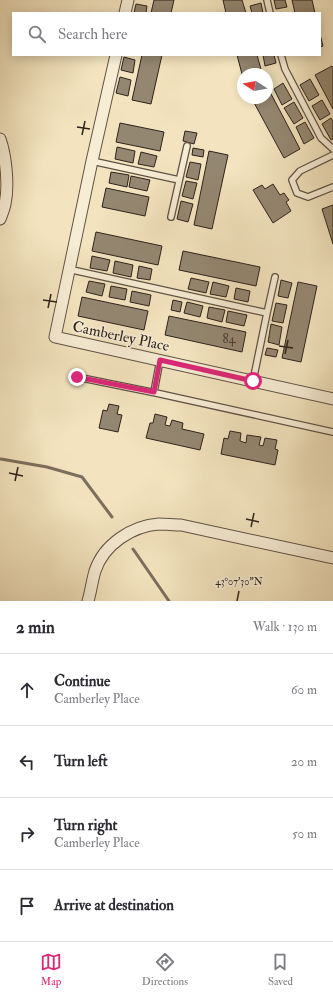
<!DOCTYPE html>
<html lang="en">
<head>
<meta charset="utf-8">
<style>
  body { margin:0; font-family:"IM FELL Double Pica",serif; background:#f2f2f3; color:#2b2b33 }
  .compass { position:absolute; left:237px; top:68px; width:36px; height:36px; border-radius:50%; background:#fff; box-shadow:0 2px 10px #0003; rotate:281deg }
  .stop { position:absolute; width:12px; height:12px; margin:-9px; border:3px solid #db2777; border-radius:50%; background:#fff }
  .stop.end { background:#db2777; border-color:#fff; box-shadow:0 1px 4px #0008 }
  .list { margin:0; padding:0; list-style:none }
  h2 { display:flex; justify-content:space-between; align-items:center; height:52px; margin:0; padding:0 16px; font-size:17px }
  h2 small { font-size:13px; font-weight:400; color:#7c7c81 }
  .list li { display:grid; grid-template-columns:26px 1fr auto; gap:12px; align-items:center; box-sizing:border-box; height:72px; padding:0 16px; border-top:1px solid #e1e1e2 }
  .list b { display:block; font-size:15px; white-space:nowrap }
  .list p { margin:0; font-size:13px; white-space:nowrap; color:#7c7c81 }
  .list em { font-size:13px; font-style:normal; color:#7c7c81 }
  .icon { flex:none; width:22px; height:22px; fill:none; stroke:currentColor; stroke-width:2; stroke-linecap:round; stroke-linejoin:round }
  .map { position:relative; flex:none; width:333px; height:601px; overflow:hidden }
  .search { position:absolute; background:#fff; box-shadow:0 2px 10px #0003; left:12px; right:12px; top:12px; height:44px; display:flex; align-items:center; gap:10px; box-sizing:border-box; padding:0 14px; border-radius:0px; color:#7c7c81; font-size:15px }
  .sheet { height:340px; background:#fff }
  nav { display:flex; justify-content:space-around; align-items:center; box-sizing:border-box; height:56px; border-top:1px solid #e1e1e2; background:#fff; font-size:11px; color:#7c7c81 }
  nav a { display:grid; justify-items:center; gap:2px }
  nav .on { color:#db2777 }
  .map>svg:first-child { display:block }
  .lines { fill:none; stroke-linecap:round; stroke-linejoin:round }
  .stream { stroke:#7c6f5d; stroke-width:3 }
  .building { fill:#948771; stroke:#2e231c }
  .lane-casing { stroke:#5f5345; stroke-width:8 }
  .street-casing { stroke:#5f5345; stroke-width:13 }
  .lane { stroke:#f7edd5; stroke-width:5.5 }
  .street { stroke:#f7edd5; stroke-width:11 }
  .route { stroke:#db2777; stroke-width:5 }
  .ticks { fill:none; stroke:#2e231c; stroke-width:1.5 }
  .labels { text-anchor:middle; stroke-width:3.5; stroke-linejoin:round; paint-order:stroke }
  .number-label { font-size:13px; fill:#483c31 }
  .street-label { font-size:15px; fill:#2e231c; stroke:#f7edd5 }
  .ticks-label { font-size:10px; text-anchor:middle; fill:#2e231c; stroke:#f7edd5; stroke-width:3.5; stroke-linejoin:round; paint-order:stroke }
</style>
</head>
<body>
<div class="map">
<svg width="333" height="601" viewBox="0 0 333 601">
  <rect width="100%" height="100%" fill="#f3e4bf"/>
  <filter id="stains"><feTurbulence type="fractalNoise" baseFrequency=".005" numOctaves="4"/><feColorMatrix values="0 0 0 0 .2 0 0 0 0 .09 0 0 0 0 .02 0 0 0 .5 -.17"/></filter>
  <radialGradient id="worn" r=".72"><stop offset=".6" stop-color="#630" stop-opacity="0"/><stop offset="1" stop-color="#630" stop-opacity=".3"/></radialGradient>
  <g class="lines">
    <!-- stream -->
    <path class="stream" d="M1,459l46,8 35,10 30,40
      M133,549l36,52"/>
  </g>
  <!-- building -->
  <path class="building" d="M154,0h20l-3,13h-20z
    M223,0h19l4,13h-20z
    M274,0h11l2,7 -11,2z
    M292,0h20l3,13h-20z
    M261,3l2,10h-11l-2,-7z
    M136,4l11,2 -1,7h-12z
    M320,34l3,12 -3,1z
    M142,55h20l-11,49 -19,-4z
    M237,55h20l4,14 -19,5z
    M263,55h11l2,8 -11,3z
    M124,57l11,3 -2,13 -12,-3z
    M332,66l1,2v41l-18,-34z
    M120,77l11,3 -3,16 -12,-3z
    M310,79l9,16 -10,6 -9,-16z
    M283,83l9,16 -10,6 -8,-16z
    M269,90l31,59 -16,9 -32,-59 2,-1h13v-7z
    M322,100l8,14 -10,6 -8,-14z
    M294,102l9,16 -9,6 -10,-16z
    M331,118l2,3v18l-2,1 -9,-16z
    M305,122l9,16 -10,6 -8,-17z
    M120,123l44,9 -4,19 -44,-9z
    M185,131l12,2 -3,11 -11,-3z
    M117,147l18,4 -2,12 -18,-4z
    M193,148l11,2 -1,7 -11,-2z
    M209,151l19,4 -16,74 -18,-4z
    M141,152l16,4 -3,11 -16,-3z
    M190,162l11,2 -3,16 -12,-3z
    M111,172l18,3 -2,12 -18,-4z
    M131,176l19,4 -3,11 -18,-4z
    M186,181l11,2 -4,16 -11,-3z
    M273,184l7,11 4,-2 5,7 -3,2 5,9 -18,12 -20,-33 9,-5 3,4z
    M106,188l43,9 -4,19 -43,-9z
    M181,201l12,3 -5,18 -11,-3z
    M333,205v39l-11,-35z
    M96,232l66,14 -4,19 -66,-14z
    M183,251l77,16 -4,19 -77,-16z
    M92,256l18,4 -3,11 -17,-3z
    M115,261l18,4 -2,12 -18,-4z
    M139,266l13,3 -2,11 -13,-2z
    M191,278l18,4 -3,11 -18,-4z
    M281,280l11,3 -4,15 -10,-2z
    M89,281l16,3 -3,12 -16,-4z
    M213,282l16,4 -3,11 -16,-3z
    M298,282l19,4 -16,76 -19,-4z
    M111,286l16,3 -2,11 -16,-3z
    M236,288l14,3 -2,11 -14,-3z
    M132,291l19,4 -2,11 -19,-4z
    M82,297l66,14 -4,19 -66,-14z
    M173,300l9,2 -2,10 -9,-2z
    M187,302l16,4 -3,11 -16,-4z
    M276,303l11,2 -4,18 -11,-2z
    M209,307l16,3 -3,12 -15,-4z
    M228,311l19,4 -3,11 -18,-4z
    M169,316l77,16 -4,20 -77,-17z
    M271,324l11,3 -3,18 -11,-3z
    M267,348l11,2 -2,7 -11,-2z
    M109,404l10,2 -2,8 5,1 -4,17 -19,-4 4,-18 4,1z
    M155,414l12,3 -2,8 5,1 2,-6 11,3 -1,6 22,5 -4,16 -54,-12 4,-15h3z
    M230,431l11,2 -1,8 6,2 1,-8 14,2 -2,8 4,1 2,-8 12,2 -2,9 3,1 -3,15 -54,-11 3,-16 4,1z"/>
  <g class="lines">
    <defs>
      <path id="lane" d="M267,0l3,13
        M281,55l4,14 36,69 12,11
        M333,155l-33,16 -8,9 5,13 11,4 25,-10
        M92,161l87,19
        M171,217l16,-71
        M68,269l199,44 -14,68
        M267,313l8,-36
        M77,377l79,16 177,39
        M154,392l6,-32"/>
      <path id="street" d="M125,13l3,-13
        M116,55l-24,106 -37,176 278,62
        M0,139c6,17 9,47 5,65 -1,5 -3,10 -5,15
        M88,601c3,-10 4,-20 7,-30 9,-27 37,-45 64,-47 7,0 15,1 22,1l152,33"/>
    </defs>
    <!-- lane casing -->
    <use href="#lane" class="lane-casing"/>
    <!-- street casing -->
    <use href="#street" class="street-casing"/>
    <!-- lane -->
    <use href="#lane" class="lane"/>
    <!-- street -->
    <use href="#street" class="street"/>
  </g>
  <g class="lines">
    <!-- route -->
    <path class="route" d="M77,377l77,15 6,-32 93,21"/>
  </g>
  <!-- ticks -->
  <path class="ticks" d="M77,127l13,2M82,135l3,-14M43,300l14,2M48,308l3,-14M279,346l14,2M285,354l3,-14M9,473l14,3M15,481l3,-14M246,519l13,3M251,527l3,-14M237,601l2,-10"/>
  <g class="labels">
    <!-- number labels -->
    <g class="number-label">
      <text x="229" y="343">84</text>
    </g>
    <!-- street labels -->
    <g class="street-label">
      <text transform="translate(121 336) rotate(12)" y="5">Camberley Place</text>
    </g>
  </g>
  <g class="ticks-label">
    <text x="239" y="585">43°07'30"N</text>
  </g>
  <rect width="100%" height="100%" filter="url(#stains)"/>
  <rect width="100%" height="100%" fill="url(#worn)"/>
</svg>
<svg class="compass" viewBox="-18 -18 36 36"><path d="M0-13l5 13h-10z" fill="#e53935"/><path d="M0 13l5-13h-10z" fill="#7c7c81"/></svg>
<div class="stop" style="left:253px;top:381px"></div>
<div class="stop end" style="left:77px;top:377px"></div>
<div class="search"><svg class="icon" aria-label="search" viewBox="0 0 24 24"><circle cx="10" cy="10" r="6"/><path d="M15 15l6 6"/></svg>Search here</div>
</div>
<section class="sheet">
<h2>2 min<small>Walk · 130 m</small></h2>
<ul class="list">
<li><svg class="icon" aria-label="ahead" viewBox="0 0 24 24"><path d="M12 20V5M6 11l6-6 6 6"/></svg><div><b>Continue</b><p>Camberley Place</p></div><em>60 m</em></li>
<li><svg class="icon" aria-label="left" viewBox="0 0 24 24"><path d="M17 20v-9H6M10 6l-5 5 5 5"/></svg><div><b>Turn left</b></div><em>20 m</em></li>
<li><svg class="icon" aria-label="right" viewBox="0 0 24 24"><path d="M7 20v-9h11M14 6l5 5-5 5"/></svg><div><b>Turn right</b><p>Camberley Place</p></div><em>50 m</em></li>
<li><svg class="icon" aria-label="arrive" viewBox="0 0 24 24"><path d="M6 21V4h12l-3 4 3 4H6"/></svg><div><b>Arrive at destination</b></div></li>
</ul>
</section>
<nav>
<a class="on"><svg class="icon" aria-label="map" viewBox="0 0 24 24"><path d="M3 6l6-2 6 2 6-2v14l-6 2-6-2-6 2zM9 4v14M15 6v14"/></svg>Map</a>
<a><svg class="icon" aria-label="directions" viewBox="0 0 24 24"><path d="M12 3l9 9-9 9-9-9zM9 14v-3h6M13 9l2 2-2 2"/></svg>Directions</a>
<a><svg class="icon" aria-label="saved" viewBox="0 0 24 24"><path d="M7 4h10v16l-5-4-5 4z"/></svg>Saved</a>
</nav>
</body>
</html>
